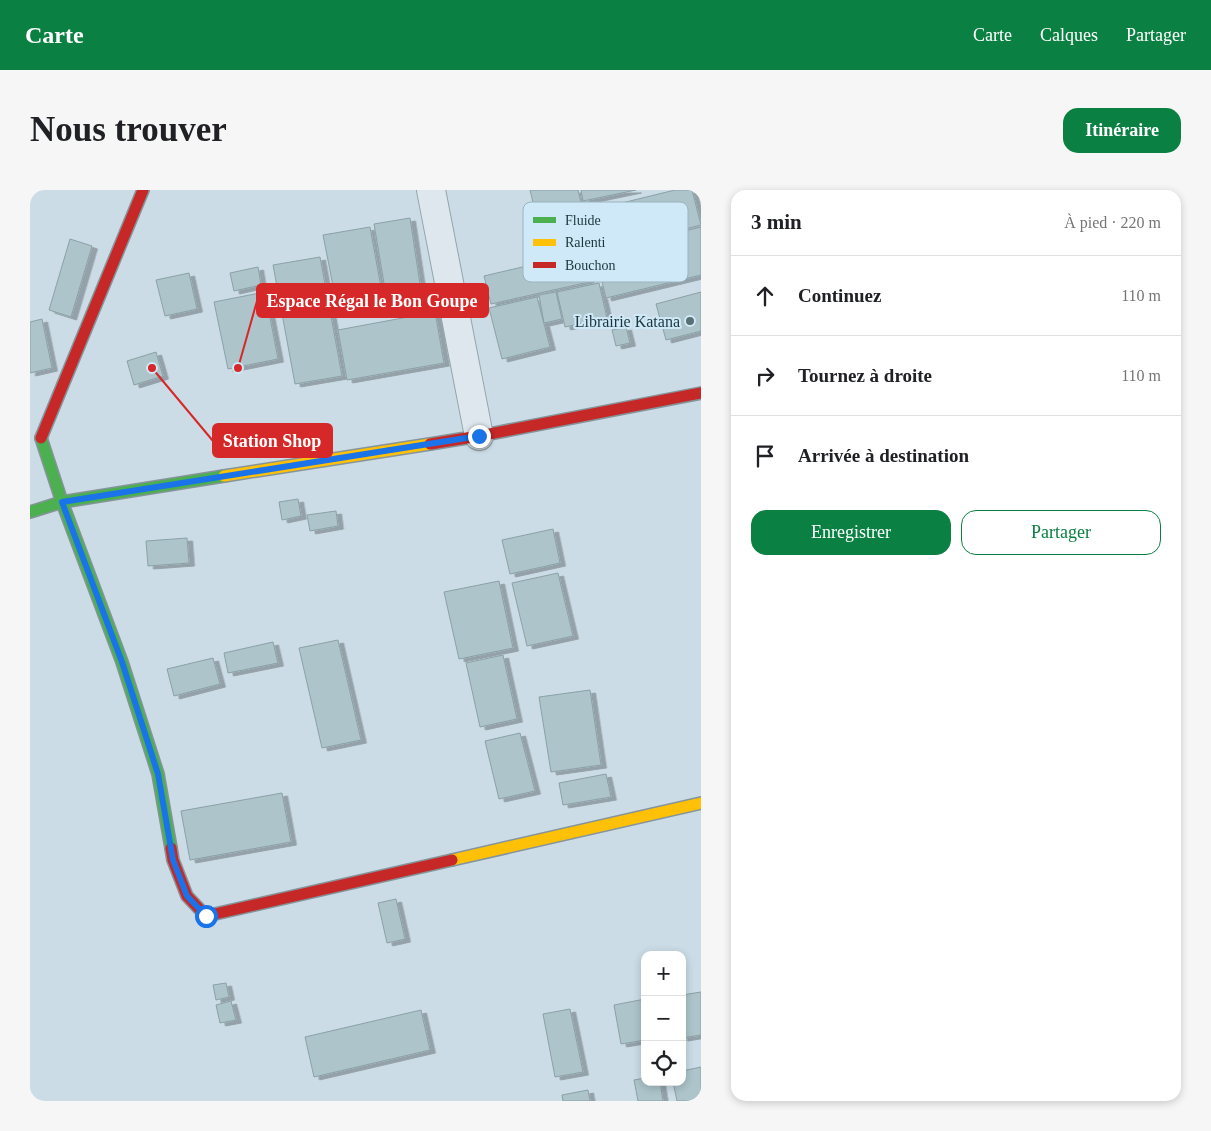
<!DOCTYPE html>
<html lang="fr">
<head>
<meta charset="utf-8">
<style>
  body { margin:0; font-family:"Times New Roman",serif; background:#f6f6f6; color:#202124 }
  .controls { position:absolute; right:15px; bottom:15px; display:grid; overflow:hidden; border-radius:10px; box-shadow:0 2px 8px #0003 }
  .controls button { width:45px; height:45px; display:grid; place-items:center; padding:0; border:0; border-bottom:1px solid #e0e0e0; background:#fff; color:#202124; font:25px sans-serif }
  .stop { position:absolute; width:15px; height:15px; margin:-11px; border:4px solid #1a73e8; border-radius:50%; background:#fff }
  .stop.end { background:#1a73e8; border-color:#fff; box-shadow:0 1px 5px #0008 }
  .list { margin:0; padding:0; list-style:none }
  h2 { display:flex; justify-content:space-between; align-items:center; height:65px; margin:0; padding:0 20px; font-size:21px }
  h2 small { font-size:16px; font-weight:400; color:#757577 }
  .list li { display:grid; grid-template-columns:32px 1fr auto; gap:15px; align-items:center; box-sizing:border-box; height:80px; padding:0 20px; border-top:1px solid #e0e0e0 }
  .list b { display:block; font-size:19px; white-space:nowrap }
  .list em { font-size:16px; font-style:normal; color:#757577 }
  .actions { display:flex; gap:10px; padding:15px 20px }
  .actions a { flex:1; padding:11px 0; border:1px solid #0b8043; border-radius:15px; text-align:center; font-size:18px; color:#0b8043 }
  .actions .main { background:#0b8043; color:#fff }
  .icon { flex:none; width:28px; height:28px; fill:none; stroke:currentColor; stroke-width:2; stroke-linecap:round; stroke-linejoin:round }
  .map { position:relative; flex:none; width:671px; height:911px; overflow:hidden; border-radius:15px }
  header { display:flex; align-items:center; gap:30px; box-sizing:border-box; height:70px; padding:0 25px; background:#0b8043; color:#fff }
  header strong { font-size:24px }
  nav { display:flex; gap:28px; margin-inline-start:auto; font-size:18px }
  .intro { display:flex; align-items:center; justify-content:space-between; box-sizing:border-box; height:120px; padding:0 30px }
  h1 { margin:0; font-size:35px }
  .button { padding:12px 22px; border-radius:15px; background:#0b8043; color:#fff; font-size:18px; font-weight:700 }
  main { display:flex; gap:30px; padding:0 30px }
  aside { flex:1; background:#fff; border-radius:15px; box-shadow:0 2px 8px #0003 }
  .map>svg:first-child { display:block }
  .building { fill:#acc4ca; stroke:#8aa1a6; filter:url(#shadow) }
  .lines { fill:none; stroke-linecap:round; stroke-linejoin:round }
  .street-casing { stroke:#94a4ab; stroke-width:30 }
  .fast-casing { stroke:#85949a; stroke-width:14 }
  .slow-casing { stroke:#85949a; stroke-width:14 }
  .jam-casing { stroke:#85949a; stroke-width:14 }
  .street { stroke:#dde7ed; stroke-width:28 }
  .fast { stroke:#4caf50; stroke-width:11 }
  .slow { stroke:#ffc107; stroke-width:11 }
  .jam { stroke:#c62828; stroke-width:11 }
  .route { stroke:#1a73e8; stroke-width:6 }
  .poi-dot { fill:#596f76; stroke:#d0e9f8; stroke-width:2 }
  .labels { text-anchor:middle; stroke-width:4; stroke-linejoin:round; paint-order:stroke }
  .poi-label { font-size:16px; fill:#1c3539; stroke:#d0e9f8; text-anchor:end }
  .key { fill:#d0e9f8; stroke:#9ab3bf; stroke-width:1 }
  .key-label { font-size:14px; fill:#1c3539 }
  .leader { fill:none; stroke:#d62828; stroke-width:2 }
  .callout-dot { fill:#d62828; stroke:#d0e9f8; stroke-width:2 }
  .callout { fill:#d62828; stroke:#d62828; stroke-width:2 }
  .callout-label { font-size:18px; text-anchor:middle; font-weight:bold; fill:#fff }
</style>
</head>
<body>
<header>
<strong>Carte</strong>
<nav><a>Carte</a><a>Calques</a><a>Partager</a></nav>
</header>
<div class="intro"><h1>Nous trouver</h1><a class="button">Itinéraire</a></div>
<main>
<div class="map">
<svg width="671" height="911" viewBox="0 0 671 911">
  <defs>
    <filter id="shadow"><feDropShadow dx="5.5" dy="3" stdDeviation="0" flood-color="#0004"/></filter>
  </defs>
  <rect width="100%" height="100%" fill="#cbdce6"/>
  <!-- building -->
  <path class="building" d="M500,0h48l13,54 -45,11z
    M551,0h55l-53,11z
    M645,0h17l9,35 -106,26 -10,-39z
    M380,28l10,66 -35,5 -11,-65z
    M340,37l12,66 -46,8 -13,-66z
    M671,37v48l-95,23 -11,-45z
    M40,49l22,7 -21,71 -22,-7z
    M552,63l7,29 -98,22 -7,-28z
    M290,67l22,119 -47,8 -22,-119z
    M228,77l3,18 -27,6 -4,-18z
    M159,83l8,36 -32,7 -9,-36z
    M569,93l8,35 -42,9 -8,-35z
    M235,102l13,67 -50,10 -14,-67z
    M526,102l6,27 -18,4 -5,-28z
    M671,102v39l-35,9 -10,-36z
    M507,107l13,50 -48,12 -13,-51z
    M405,122l9,51 -97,17 -9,-50z
    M12,129l10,49 -22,5v-51z
    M596,137l4,16 -14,3 -4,-16z
    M126,162l7,24 -29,9 -7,-24z
    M268,309l3,17 -19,4 -3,-18z
    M306,321l2,15 -28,5 -3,-16z
    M523,339l7,34 -50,11 -8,-34z
    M157,348l2,25 -41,3 -2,-25z
    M528,383l15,63 -46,10 -15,-63z
    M469,391l14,67 -54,11 -15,-67z
    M308,450l23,100 -39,8 -23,-100z
    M243,452l5,21 -50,10 -4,-20z
    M473,465l14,64 -37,8 -14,-64z
    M183,468l7,26 -46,12 -7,-27z
    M560,500l11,75 -50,7 -12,-75z
    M490,543l15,58 -36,8 -14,-58z
    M576,584l5,23 -48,8 -4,-22z
    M252,603l9,49 -101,18 -9,-49z
    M366,709l9,40 -18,4 -9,-40z
    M196,793l3,14 -13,3 -3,-15z
    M671,802v43l-19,3v-43z
    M615,809v41l-24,4 -7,-39z
    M201,811l5,19 -16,3 -4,-18z
    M540,819l13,63 -28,5 -12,-63z
    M391,820l9,40 -116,27 -9,-40z
    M671,877v34h-24l-4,-19h9v-11z
    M615,888v4h15l3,19h-25l-4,-21z
    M558,900l2,11h-27l-1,-6z"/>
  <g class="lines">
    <defs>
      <path id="street" d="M401,0l48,246"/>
      <path id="fast" d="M11,248l21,64 60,160 36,112 13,74
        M0,322l32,-10 162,-26"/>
      <path id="slow" d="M194,286l206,-32
        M422,670l249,-57"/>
      <path id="jam" d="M11,248l102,-248
        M400,254l49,-8 222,-43
        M141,658l2,12 14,36 19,20 246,-56"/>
    </defs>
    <!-- street casing -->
    <use href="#street" class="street-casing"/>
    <!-- fast casing -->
    <use href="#fast" class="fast-casing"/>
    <!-- slow casing -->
    <use href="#slow" class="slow-casing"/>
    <!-- jam casing -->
    <use href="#jam" class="jam-casing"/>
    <!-- street -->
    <use href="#street" class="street"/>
    <!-- fast -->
    <use href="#fast" class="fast"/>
    <!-- slow -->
    <use href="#slow" class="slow"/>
    <!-- jam -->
    <use href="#jam" class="jam"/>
  </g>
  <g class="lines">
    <!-- route -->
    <path class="route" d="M176,726l-19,-20 -14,-36 -15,-86 -36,-112 -60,-160 417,-66"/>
  </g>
  <!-- markers -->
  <circle class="poi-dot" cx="660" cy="131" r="5"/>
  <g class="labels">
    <!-- poi labels -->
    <g class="poi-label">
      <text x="650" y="137">Librairie Katana</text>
    </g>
  </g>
  <!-- legend -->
  <rect x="493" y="12" width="165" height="80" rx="8" class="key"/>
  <rect x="503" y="27" width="23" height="6" fill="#4caf50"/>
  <rect x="503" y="49" width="23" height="7" fill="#ffc107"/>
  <rect x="503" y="72" width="23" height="6" fill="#c62828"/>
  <g class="key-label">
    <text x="535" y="35">Fluide</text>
    <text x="535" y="57">Ralenti</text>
    <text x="535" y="80">Bouchon</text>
  </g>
  <!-- callouts -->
  <path class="leader" d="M208 178L227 111M122 178L183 251"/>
  <g class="callout-dot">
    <circle cx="208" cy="178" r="5"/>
    <circle cx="122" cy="178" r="5"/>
  </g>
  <g class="callout">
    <rect x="227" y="94" width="231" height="33" rx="5"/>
    <rect x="183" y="234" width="119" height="33" rx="5"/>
  </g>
  <g class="callout-label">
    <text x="342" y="117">Espace Régal le Bon Goupe</text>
    <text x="242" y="257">Station Shop</text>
  </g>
</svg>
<div class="controls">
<button>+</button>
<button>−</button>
<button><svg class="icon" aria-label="locate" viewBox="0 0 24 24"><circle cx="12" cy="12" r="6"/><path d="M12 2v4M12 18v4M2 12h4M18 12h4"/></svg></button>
</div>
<div class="stop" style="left:176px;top:726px"></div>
<div class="stop end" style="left:449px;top:246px"></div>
</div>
<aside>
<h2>3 min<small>À pied · 220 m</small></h2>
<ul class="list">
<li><svg class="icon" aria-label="ahead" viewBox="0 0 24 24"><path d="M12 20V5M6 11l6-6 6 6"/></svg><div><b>Continuez</b></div><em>110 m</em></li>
<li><svg class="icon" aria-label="right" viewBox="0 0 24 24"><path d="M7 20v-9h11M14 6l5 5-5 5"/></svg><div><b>Tournez à droite</b></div><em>110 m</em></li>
<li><svg class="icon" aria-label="arrive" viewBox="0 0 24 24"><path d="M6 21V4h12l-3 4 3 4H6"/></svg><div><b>Arrivée à destination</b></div></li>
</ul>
<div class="actions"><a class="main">Enregistrer</a><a>Partager</a></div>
</aside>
</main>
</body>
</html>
